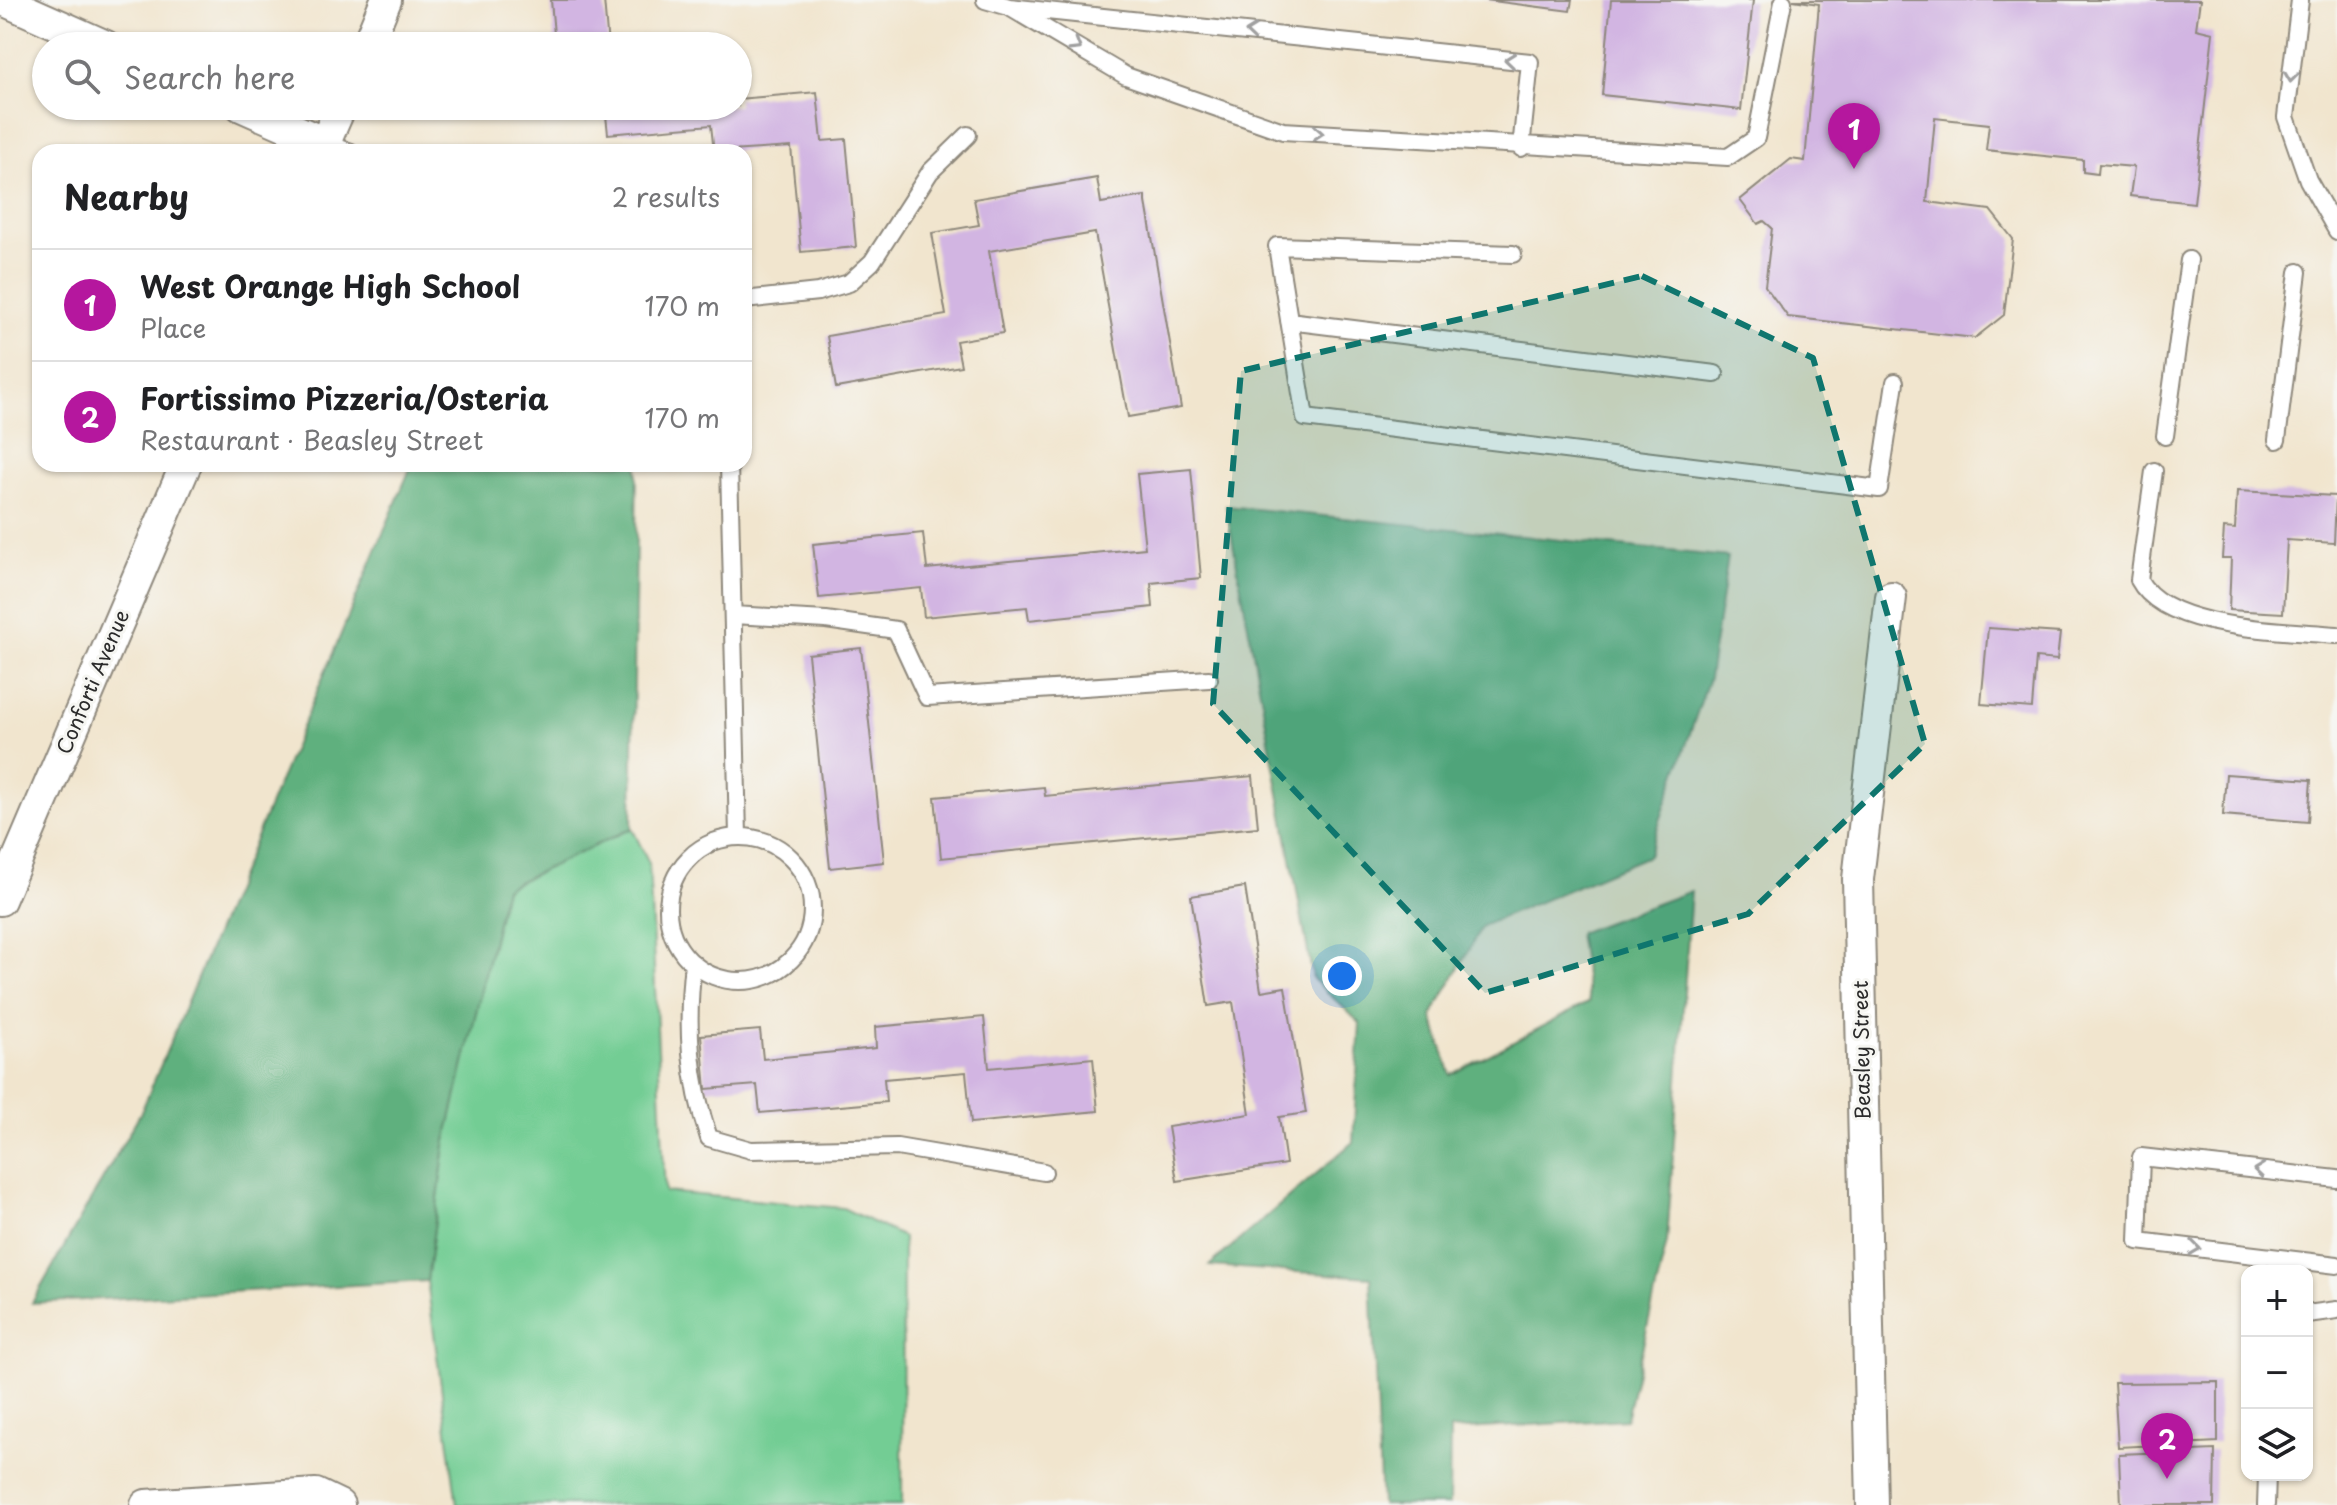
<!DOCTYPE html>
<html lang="en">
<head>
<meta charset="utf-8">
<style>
  body { margin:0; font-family:"Playpen Sans",sans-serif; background:#f2f2f2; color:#202124 }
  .controls { position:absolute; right:24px; bottom:24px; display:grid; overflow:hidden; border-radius:16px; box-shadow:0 2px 6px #0004 }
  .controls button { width:72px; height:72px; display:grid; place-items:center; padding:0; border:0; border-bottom:2px solid #e0e0e0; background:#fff; color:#202124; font:40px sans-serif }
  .you { position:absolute; left:1342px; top:976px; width:28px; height:28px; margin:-20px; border:6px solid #fff; border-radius:50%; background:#1a73e8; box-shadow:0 0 0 12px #1a73e833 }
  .badge { display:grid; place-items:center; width:52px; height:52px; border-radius:50%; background:#b5179e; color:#fff; font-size:26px; font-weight:700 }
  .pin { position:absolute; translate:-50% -66px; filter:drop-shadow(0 2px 4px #0008) }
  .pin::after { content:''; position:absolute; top:42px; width:28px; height:24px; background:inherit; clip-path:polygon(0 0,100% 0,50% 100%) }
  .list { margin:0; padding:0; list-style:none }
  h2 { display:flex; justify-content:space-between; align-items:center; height:104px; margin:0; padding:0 32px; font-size:34px }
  h2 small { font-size:26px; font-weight:400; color:#757577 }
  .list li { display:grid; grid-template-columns:52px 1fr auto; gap:24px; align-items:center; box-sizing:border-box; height:112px; padding:0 32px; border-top:2px solid #e0e0e0 }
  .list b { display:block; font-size:30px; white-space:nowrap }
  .list p { margin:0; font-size:26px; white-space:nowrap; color:#757577 }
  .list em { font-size:26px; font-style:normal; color:#757577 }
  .icon { flex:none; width:44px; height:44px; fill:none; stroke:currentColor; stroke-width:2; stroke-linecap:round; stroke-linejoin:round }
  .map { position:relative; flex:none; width:2337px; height:1505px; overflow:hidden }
  .search { position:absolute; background:#fff; box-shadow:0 2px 6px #0004; left:32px; top:32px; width:720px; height:88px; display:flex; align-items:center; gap:20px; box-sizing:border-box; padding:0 28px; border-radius:44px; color:#757577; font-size:30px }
  .panel { position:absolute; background:#fff; box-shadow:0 2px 6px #0004; left:32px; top:144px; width:720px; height:328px; border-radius:24px }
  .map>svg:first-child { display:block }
  .green { fill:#73cd94; stroke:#4f7c60; stroke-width:2 }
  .forest { fill:#5eb07e; stroke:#446e54; stroke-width:2 }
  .building { fill:#d2b5e2 }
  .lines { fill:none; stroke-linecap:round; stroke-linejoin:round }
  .lane-casing { stroke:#8e887c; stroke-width:20 }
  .street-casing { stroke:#8e887c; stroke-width:34 }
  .lane { stroke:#fff; stroke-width:16 }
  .street { stroke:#fff; stroke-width:30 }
  .oneway { stroke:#a0a0a0 }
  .marked { fill:#0f766e; fill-opacity:0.2; stroke:#0f766e; stroke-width:6; stroke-dasharray:16 10; stroke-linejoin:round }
  .labels { text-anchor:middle; stroke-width:6; stroke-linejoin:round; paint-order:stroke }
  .street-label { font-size:20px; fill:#2b2b2b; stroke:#f6f6f2 }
</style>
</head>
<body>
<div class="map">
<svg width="2337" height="1505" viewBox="0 0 2337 1505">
  <rect width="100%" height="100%" fill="#f6f6f2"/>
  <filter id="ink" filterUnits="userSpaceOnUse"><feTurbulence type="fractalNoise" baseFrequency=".0125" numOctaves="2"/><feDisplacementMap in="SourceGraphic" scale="16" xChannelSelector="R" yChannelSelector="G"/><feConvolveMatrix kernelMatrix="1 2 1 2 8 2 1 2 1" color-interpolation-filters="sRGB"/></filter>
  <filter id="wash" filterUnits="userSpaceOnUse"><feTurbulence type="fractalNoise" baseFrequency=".006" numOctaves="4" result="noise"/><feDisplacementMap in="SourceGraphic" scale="32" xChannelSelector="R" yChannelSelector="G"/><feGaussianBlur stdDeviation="1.8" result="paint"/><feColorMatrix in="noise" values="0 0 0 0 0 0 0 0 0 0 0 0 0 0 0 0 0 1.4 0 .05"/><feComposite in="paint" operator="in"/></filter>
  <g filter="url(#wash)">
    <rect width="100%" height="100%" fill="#f1e5ce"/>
    <!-- green -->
    <path class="green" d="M632,828l17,35 16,329 178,16 60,29 -1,268h-445l-30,-224 18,-136 60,-257z"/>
    <!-- forest -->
    <path class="forest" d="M412,464h225l-5,364 -127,60 -60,257 -18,136 -395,22 110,-193z
      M1226,506l502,51 -19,121 -61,178 -166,70 -50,90 19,59 138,-73 -11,-69 113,-42 -24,351 -41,177 -176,11 -1,75h-68l-10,-228 -162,-11 144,-124 7,-119 -47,-44z"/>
    <g id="blocks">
      <!-- building -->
      <path class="building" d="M551,0h53l4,46h-53z
        M1485,0h87l-2,11z
        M1611,0h142l-12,110 -139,-15z
        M1793,0h407l-4,29 17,4 -19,170 -64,-7 4,-29 -35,-3 -1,10 -15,-2v-12l-97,-10 3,-26 -54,-6 -8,84 63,8 23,29 -9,76 -29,23 -187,-21 -23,-31 7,-58 -8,-7 -6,3 -18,-24 51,-41 14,2 14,-157z
        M817,92l5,49 24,-2 10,108 -55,5 -10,-105 -77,5 -3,-27 -103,9 -3,-28h133v-7z
        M1097,178l4,25 44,-7 36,212 -53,9 -33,-184 -106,18 14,82 -47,8 5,25 -125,22 -9,-52 119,-21 -14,-82 47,-8 -5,-26z
        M1191,469l10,109 -50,5 2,24 -124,13 -2,-13 -103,10 -3,-29 -102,10 -6,-54 110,-11 4,36 218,-21 -8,-74z
        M2237,491l99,5 -2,47 -47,-3 -4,73 -54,-3 2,-52h-9l2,-30 11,1z
        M1988,628l72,5 -3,27 -21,-2 -4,50 -51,-4z
        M861,648l23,214 -54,6 -22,-214z
        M2226,774l85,6 -3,42 -85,-7z
        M1253,776l5,51 -317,31 -6,-61 109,-10 1,9z
        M1245,887l16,104 24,-4 21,126 -27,4 7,47 -109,17 -9,-54 82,-13 -17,-112 -25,4 -17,-110z
        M984,1017l5,51 104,-10 5,53 -127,12 -5,-51 -82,7 2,23 -126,11 -3,-28 -51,4 -5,-54 59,-5 3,29 113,-11 -1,-21z
        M2218,1382v60l-100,5 -4,-64z
        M2215,1450l-1,55h-93l-2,-51z"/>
    </g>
  </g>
  <g filter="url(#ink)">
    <use href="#blocks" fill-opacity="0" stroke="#8e887c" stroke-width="2"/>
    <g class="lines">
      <defs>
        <path id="lane" d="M985,0l24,7 521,55 -9,86
          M2300,0l-14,117 22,63 29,51
          M1009,7l117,69 157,55 445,26 28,-19 27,-136
          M325,143l26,9
          M1513,254l-236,-8 28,172 574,71 16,-107
          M744,300l74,-8 31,-9 23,-21 58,-90 38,-37
          M1289,321l426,53
          M2165,436l24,-176
          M2277,440l21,-168
          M729,464l9,372
          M2154,471l-15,109c27,51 146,50 198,55
          M733,615l93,5 70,10 31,67 282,-18
          M668 909a72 72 0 1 1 144 0a72 72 0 1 1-144 0Z
          M693,963c-7,62 -4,116 16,175l42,12 146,-3 147,25
          M2337,1179l-196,-22 -3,84 199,24
          M2307,1314l30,-4
          M2266,1505l1,-30"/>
        <path id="street" d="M3,0l103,46
          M367,46l19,-46
          M241,106l84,37
          M321,152l20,-46
          M0,900l186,-436
          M146,1505l170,-11 23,11
          M1872,1505l-14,-626 33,-282"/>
      </defs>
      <!-- lane casing -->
      <use href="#lane" class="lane-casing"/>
      <!-- street casing -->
      <use href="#street" class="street-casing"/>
      <!-- lane -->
      <use href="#lane" class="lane"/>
      <!-- street -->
      <use href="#street" class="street"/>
    </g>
    <!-- one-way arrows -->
    <defs><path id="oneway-chevron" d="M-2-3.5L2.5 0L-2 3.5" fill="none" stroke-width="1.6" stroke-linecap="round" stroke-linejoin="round" transform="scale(2)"/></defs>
    <g class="oneway">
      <use href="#oneway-chevron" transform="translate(1251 32) rotate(-174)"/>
      <use href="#oneway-chevron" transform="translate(1076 46) rotate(31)"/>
      <use href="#oneway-chevron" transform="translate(1510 60) rotate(-174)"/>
      <use href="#oneway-chevron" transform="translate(2291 77) rotate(97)"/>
      <use href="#oneway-chevron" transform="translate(1318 133) rotate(4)"/>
      <use href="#oneway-chevron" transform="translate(2259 1170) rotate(-174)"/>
      <use href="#oneway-chevron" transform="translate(2195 1248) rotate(7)"/>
    </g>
  </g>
  <!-- marked area -->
  <path class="marked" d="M1642,276l171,82 112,386 -177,170 -263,79 -272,-289 28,-333z"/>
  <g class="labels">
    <!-- street labels -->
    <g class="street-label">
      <text transform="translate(93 682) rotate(-67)" y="7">Conforti Avenue</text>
      <text transform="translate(1862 1050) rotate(-91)" y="7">Beasley Street</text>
    </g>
  </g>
</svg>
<div class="controls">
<button>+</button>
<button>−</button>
<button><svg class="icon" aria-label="layers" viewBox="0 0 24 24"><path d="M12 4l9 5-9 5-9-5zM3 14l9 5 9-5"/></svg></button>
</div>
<div class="you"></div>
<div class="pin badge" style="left:1854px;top:169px">1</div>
<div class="pin badge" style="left:2167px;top:1479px">2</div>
<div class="search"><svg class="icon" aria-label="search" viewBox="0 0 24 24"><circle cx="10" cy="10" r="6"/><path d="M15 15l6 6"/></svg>Search here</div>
<section class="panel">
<h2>Nearby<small>2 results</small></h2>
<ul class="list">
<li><span class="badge">1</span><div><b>West Orange High School</b><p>Place</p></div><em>170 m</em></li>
<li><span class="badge">2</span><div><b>Fortissimo Pizzeria/Osteria</b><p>Restaurant · Beasley Street</p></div><em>170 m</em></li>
</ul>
</section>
</div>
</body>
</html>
